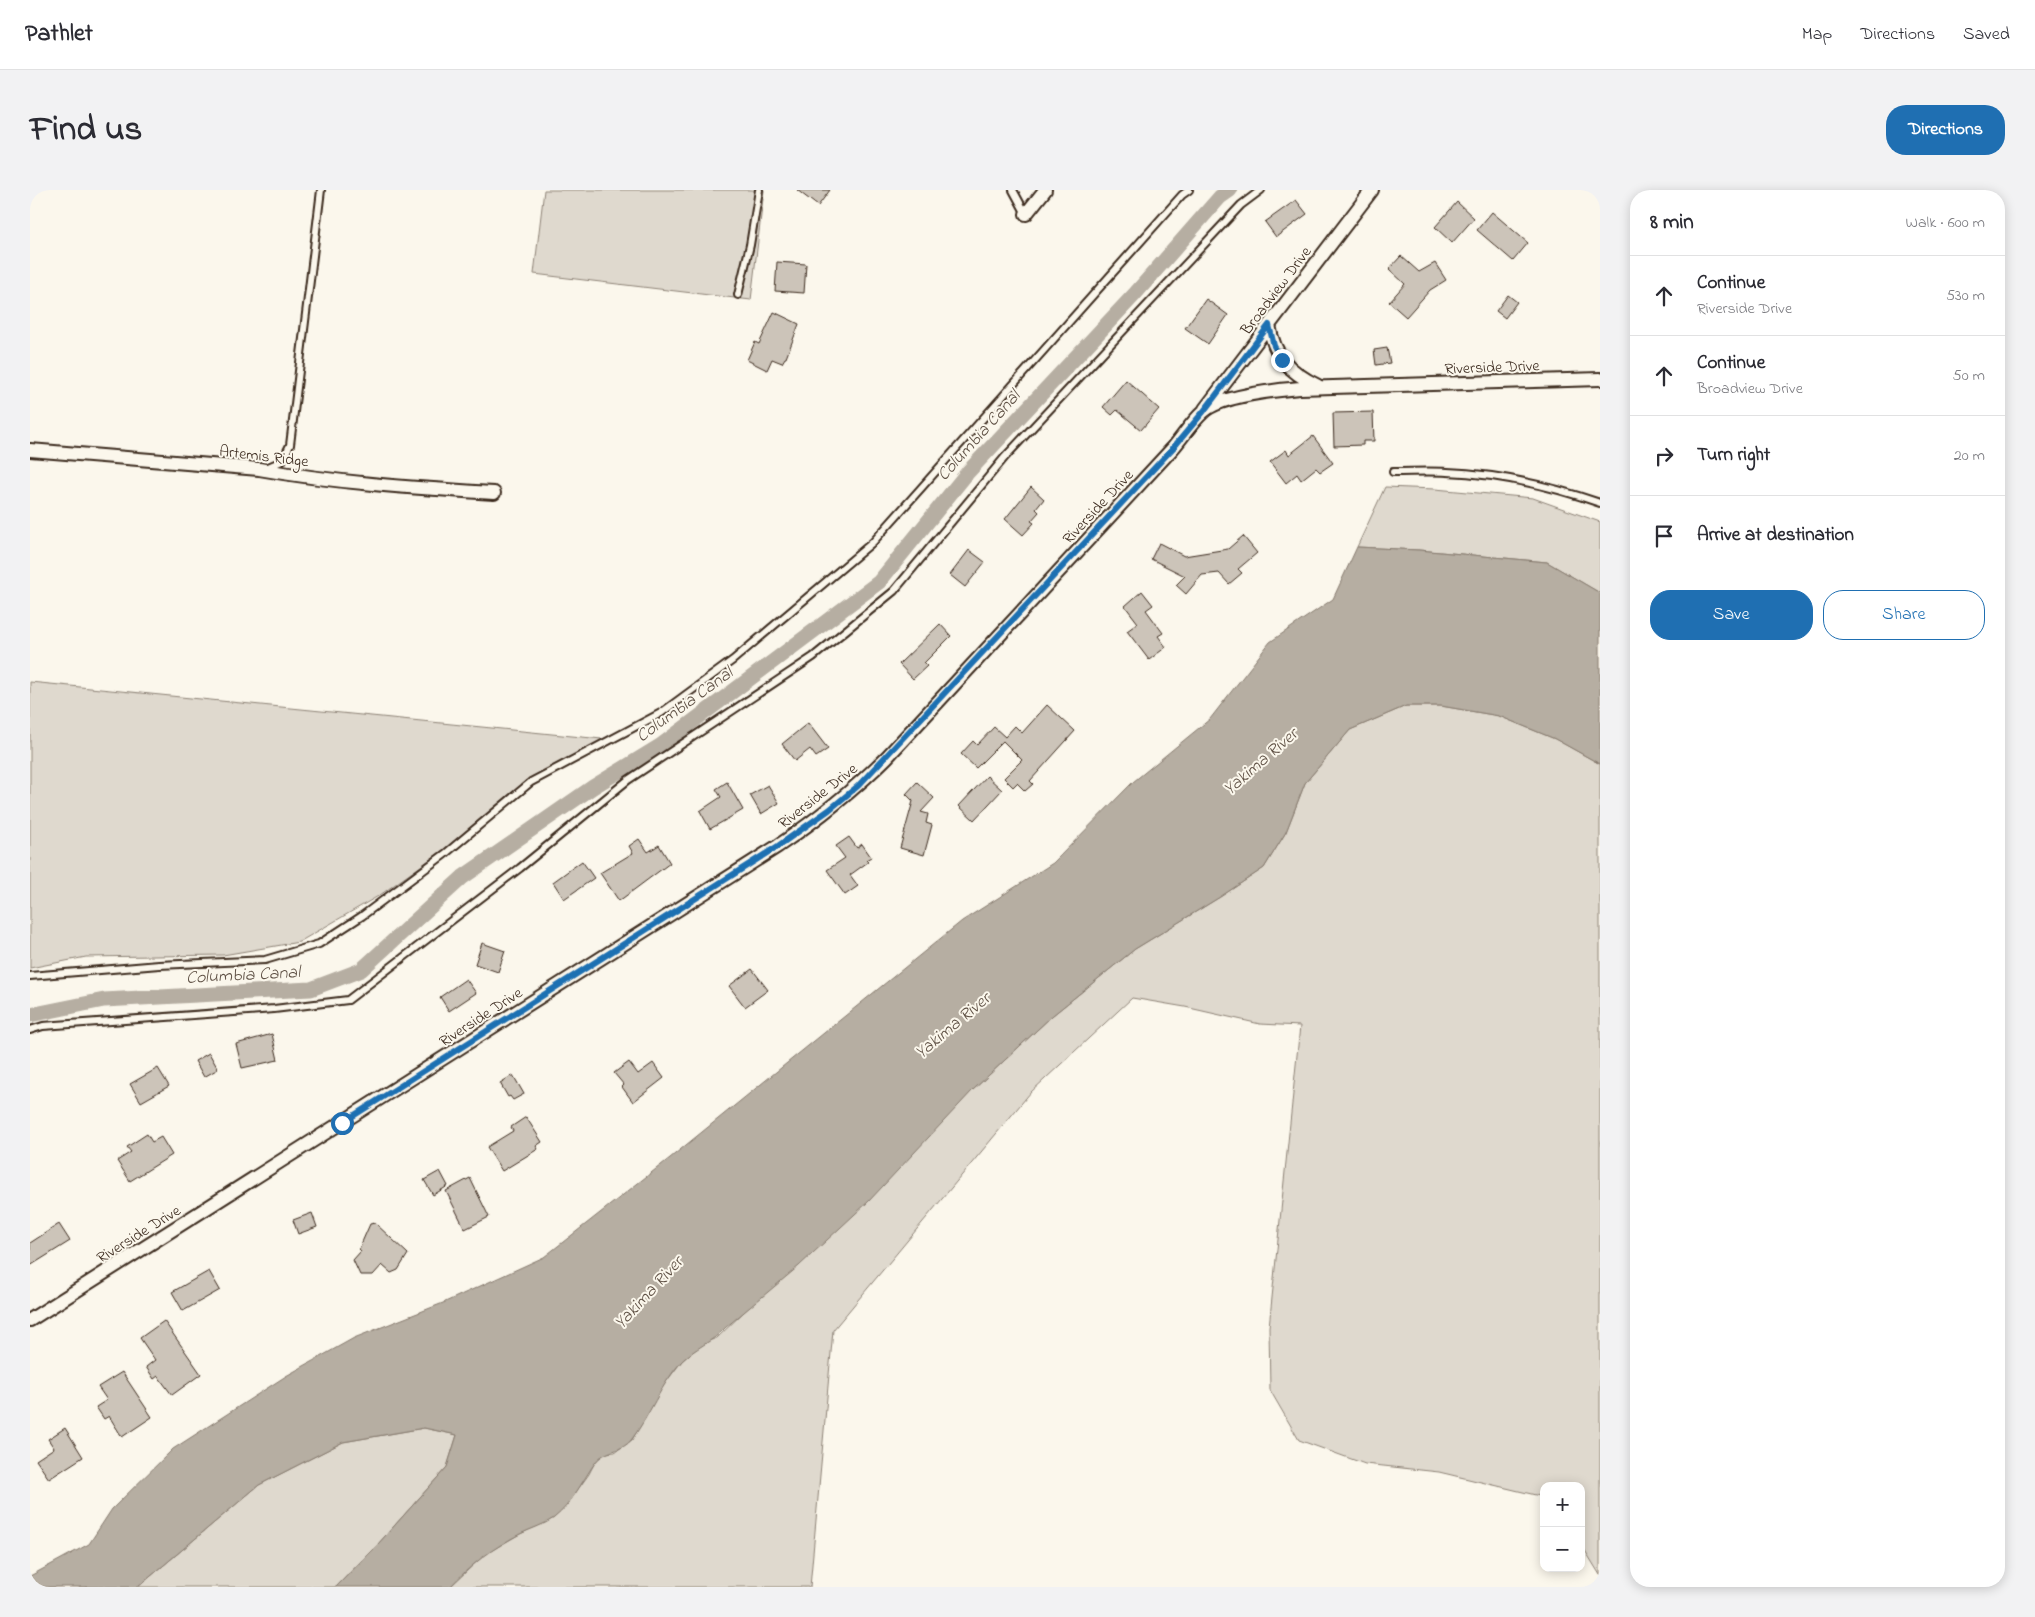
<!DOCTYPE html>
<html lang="en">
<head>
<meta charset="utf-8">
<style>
  body { margin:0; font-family:"Indie Flower",sans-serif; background:#f2f2f3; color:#2b2b33 }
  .controls { position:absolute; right:15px; bottom:15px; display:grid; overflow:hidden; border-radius:10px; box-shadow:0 2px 12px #0003 }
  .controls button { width:45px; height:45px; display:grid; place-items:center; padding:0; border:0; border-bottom:1px solid #e1e1e2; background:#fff; color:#2b2b33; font:25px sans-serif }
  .stop { position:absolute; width:15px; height:15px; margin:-11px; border:4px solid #1f6fb2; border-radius:50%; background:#fff }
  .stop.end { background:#1f6fb2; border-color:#fff; box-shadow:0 1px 5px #0008 }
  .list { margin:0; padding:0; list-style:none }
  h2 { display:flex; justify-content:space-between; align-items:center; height:65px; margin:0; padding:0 20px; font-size:21px }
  h2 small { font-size:16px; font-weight:400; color:#7c7c81 }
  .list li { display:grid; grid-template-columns:32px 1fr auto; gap:15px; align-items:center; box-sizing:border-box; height:80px; padding:0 20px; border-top:1px solid #e1e1e2 }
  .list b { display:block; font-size:19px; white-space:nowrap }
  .list p { margin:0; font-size:16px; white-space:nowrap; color:#7c7c81 }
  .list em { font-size:16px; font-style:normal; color:#7c7c81 }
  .actions { display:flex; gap:10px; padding:15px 20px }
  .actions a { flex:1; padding:11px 0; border:1px solid #1f6fb2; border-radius:20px; text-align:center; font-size:18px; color:#1f6fb2 }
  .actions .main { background:#1f6fb2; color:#fff }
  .icon { flex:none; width:28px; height:28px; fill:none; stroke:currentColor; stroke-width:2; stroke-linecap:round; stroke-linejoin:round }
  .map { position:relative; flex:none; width:1570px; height:1397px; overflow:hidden; border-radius:20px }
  header { display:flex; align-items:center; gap:30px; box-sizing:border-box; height:70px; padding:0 25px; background:#fff; border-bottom:1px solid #e1e1e2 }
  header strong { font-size:24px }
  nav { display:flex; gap:28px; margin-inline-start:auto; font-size:18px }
  .intro { display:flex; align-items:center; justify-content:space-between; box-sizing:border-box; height:120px; padding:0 30px }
  h1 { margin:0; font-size:35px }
  .button { padding:12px 22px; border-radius:20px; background:#1f6fb2; color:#fff; font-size:18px; font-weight:700 }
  main { display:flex; gap:30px; padding:0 30px }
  aside { flex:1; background:#fff; border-radius:20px; box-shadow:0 2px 12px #0003 }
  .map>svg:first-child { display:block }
  .green { fill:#dfd9ce; stroke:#8d8276 }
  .water { fill:#b6aea2; stroke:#85796d }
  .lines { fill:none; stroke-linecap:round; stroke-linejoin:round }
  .canal { stroke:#b6aea2; stroke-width:15 }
  .building { fill:#ccc4b9; stroke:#3b2a1e }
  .lane-casing { stroke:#3b2a1e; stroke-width:10 }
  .street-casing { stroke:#3b2a1e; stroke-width:16 }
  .lane { stroke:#fbf7ec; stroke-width:6 }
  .street { stroke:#fbf7ec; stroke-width:12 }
  .route { stroke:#1f6fb2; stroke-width:6 }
  .labels { text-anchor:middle; stroke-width:4; stroke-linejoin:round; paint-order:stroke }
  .street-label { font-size:16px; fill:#3b2a1e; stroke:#fbf7ec }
  .water-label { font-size:18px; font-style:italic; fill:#605246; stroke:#fbf7ec }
</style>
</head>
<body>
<header>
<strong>Pathlet</strong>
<nav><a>Map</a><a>Directions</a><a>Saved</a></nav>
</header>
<div class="intro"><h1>Find us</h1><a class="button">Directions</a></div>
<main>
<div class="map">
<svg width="1570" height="1397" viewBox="0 0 1570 1397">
  <rect width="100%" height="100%" fill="#fbf7ec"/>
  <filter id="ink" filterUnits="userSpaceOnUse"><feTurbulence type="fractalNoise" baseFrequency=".02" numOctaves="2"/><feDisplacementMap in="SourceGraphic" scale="10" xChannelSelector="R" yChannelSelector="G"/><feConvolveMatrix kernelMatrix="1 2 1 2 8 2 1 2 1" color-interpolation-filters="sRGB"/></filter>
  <g filter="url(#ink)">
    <!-- green -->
    <path class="green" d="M514,0h220l-13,110 -217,-26z
      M1355,297l50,2 98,9 67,24v71l-53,-31 -128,-12 -62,-3z
      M0,492l582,58 -55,29 -177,126 -81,47 -76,13 -137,2 -56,11z
      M1376,516h35l58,10 56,23 45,25v811l-19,-31v-58h-37v11l-105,-25 -74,-8 -66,-24 -29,-50 -1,-63 31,-301 -40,-2 -75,-17 -53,-9 -101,94 -198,238 -23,257h-360l34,-32 34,-20 36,-17 17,-19 18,-25 6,-12 10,-9 10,-1 17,-12 28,-50 22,-29 21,-18 14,-5 256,-248 80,-75 82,-66 85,-52 44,-29 22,-36 19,-49 45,-53z
      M394,1238l33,7 -10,32 -69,77 -42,43h-198l121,-102 84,-43z"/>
    <!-- water -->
    <path class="water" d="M1327,357l62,3 128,12 53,31v171l-45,-25 -56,-23 -58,-10h-35l-56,24 -45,53 -19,49 -22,36 -44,29 -85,52 -82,66 -80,75 -105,112 -69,64 -74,62c-12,14 -31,20 -44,34 -21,24 -31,53 -49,77 -10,14 -28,10 -37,24 -13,18 -23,41 -41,55 -10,7 -24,11 -34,16 -27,14 -50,31 -70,53h-114l42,-43 69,-77 10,-32 -33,-7 -81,14 -84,43 -121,102h-108v-11l59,-32 23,-35 61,-60 113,-73 68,-38 89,-35 101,-46 126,-99 292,-237 91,-58 80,-81 77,-63 60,-77 63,-43z"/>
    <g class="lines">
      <!-- canal -->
      <path class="canal" d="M0,825l74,-15 207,-11 50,-19 102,-93 130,-90 67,-41 219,-164 89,-110 166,-177 86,-98 10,-7"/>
    </g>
    <!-- building -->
    <path class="building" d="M767,0h33l-12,16z
      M1266,10l11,14 -31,23 -11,-15z
      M1427,12l17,16 -22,25 -17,-16z
      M1462,22l36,31 -15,18 -36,-31z
      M1371,66l18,16 16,-9 11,17 -16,10 -24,27 -17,-15 16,-18 -16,-15z
      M747,72l29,2 -2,29 -29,-2z
      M1478,105l9,7 -12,16 -9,-7z
      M1176,109l22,16 -20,29 -23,-16z
      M744,122l25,12 -13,34h-1l-3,5 -10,-4 -5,11 -20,-10 8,-18 4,2z
      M1357,158l3,15 -14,2 -2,-15z
      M1096,190l33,29 -18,21 -24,-20 -5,5 -9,-8z
      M1343,222l1,29h-11v4l-29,1 -1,-33z
      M1283,246l20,27 -13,9 -4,-4 -15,12 -4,-6 -11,9 -16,-21 16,-12 3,5z
      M1001,297l13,12 -8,10 3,3 -8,9 3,2 -11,12 -18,-16z
      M1213,346l14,17 -19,16 4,4 -13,11 -10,-11 -17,2 -16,19 -10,-9 9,-9 -34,-17 8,-16 25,13 44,-7z
      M939,360l16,12 -20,25 -15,-12z
      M1112,401l11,14 -7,5 17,23 -5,3 8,11 -17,13 -22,-29 11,-8 -13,-17z
      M910,434l11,12 -27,27 3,3 -14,13 -14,-15z
      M1017,515l28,26 -45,50 3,3 -8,7 -8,-8 -4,4 -9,-9 18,-18 -19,-19 -27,27 -15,-14 12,-13 4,4 17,-18 11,10 10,-11 7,7z
      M778,533l20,26 -12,8 -6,-8 -15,12 -13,-17z
      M957,586l15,14 -28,30 -15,-14z
      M697,592l16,28 -33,19 -10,-18 21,-14 -5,-8z
      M887,592l17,16 -13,14 7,2 -2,9 6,2 -8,30 -24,-7 13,-47 -7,-7z
      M738,595l11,18 -18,11 -11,-19z
      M819,647l8,11 5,-4 9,13 -5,3 2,2 -18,13 8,11 -13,9 -18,-25 18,-12 -9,-12z
      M609,649l9,13 11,-7 11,18 -51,38 -19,-28 33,-20 -4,-7z
      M552,671l12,17 -30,21 -11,-17z
      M452,753l23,8 -7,21 -23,-8z
      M722,779l16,21 -23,17 -16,-21z
      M436,789l10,14 -27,18 -9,-14z
      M242,844l6,26 -36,8 -6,-24z
      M179,863l9,16 -14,8 -9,-16z
      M599,872l9,12 15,-11 11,15 -31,24 -11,-15 2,-2 -10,-12z
      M128,878l11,18 -28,16 -11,-18z
      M483,885l11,19 -11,6 -3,-4 -2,1 -8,-14z
      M496,927l16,25 -6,4 2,3 -36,22 -15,-24 26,-16 -2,-4z
      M117,944l5,8 9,-5 11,18 -42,26 -13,-20 14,-9 -4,-5z
      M410,981l8,15 -15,9 -9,-15z
      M440,988l19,39 -24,12 -19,-38z
      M282,1023l5,14 -19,7 -5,-14z
      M345,1033l33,31 -10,16 -7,3 -9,-8 -9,10h-13l-7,-15 8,-9 -2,-2 11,-25z
      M29,1034l11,17 -40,25v-23z
      M179,1081l11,19 -37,21 -11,-19z
      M134,1131l37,53 -29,21 -14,-19 -4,3 -8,-12 9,-7 -15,-22z
      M92,1182l30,45 -30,20 -13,-21 -5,3 -8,-12 11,-7 -9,-13z
      M35,1238l18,29 -34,22 -13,-19 18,-12 -6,-9z"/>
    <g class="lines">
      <defs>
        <path id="lane" d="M983,0l13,24
          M708,105l12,-50 9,-55
          M238,277l14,-6 8,-16 31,-255
          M1363,282c18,0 36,-1 54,0 52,2 104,14 153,31
          M0,786l129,-11 106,-5 54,-16 43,-28 83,-62 86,-72 130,-69 72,-53 140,-118 309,-347 7,-5
          M0,840l13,-4 231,-17 74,-9 172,-132 108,-88 185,-123 81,-66 111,-134 236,-252 20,-15"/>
        <path id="street" d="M996,24l19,-24
          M1239,135c5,31 20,47 49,61
          M1175,219l167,-219
          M0,260l229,19c78,14 156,19 235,24
          M0,1130l748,-474c41,-28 74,-54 109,-89l286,-309c10,-12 19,-26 30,-36 17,-16 74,-22 97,-24l300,-9"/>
      </defs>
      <!-- lane casing -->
      <use href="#lane" class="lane-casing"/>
      <!-- street casing -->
      <use href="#street" class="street-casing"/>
      <!-- lane -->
      <use href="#lane" class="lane"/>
      <!-- street -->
      <use href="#street" class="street"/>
    </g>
  </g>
  <g class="lines" filter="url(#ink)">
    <!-- route -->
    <path class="route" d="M312,933l436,-277 51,-36 29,-24 315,-338 31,-37 65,-86 5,21 8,14"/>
  </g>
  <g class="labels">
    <!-- street labels -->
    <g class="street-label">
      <text transform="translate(1245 100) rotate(-53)" y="6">Broadview Drive</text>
      <text transform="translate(1462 176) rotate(-2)" y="6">Riverside Drive</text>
      <text transform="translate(234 265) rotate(7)" y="6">Artemis Ridge</text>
      <text transform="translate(1067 316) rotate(-47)" y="6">Riverside Drive</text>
      <text transform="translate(787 605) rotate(-38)" y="6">Riverside Drive</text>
      <text transform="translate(450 826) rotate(-33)" y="6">Riverside Drive</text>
      <text transform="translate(108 1043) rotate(-32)" y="6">Riverside Drive</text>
    </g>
    <!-- water labels -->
    <g class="water-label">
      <text transform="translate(948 245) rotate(-48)" y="6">Columbia Canal</text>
      <text transform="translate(654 514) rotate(-36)" y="6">Columbia Canal</text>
      <text transform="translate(1230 571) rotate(-41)" y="6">Yakima River</text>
      <text transform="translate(213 784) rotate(-3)" y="6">Columbia Canal</text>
      <text transform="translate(922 835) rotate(-40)" y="6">Yakima River</text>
      <text transform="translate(618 1102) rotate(-47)" y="6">Yakima River</text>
    </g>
  </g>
</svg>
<div class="controls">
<button>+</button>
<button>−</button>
</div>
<div class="stop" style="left:312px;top:933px"></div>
<div class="stop end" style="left:1252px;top:170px"></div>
</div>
<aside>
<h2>8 min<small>Walk · 600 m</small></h2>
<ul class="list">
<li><svg class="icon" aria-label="ahead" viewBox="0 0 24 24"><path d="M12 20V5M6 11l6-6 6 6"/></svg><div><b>Continue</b><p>Riverside Drive</p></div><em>530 m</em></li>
<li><svg class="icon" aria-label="ahead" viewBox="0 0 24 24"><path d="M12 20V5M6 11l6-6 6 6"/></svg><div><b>Continue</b><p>Broadview Drive</p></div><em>50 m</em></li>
<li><svg class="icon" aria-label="right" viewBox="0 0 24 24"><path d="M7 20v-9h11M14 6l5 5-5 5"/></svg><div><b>Turn right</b></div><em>20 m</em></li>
<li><svg class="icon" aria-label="arrive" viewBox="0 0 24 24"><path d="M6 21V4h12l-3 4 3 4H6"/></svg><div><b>Arrive at destination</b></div></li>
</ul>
<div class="actions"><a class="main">Save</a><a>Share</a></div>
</aside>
</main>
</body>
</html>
